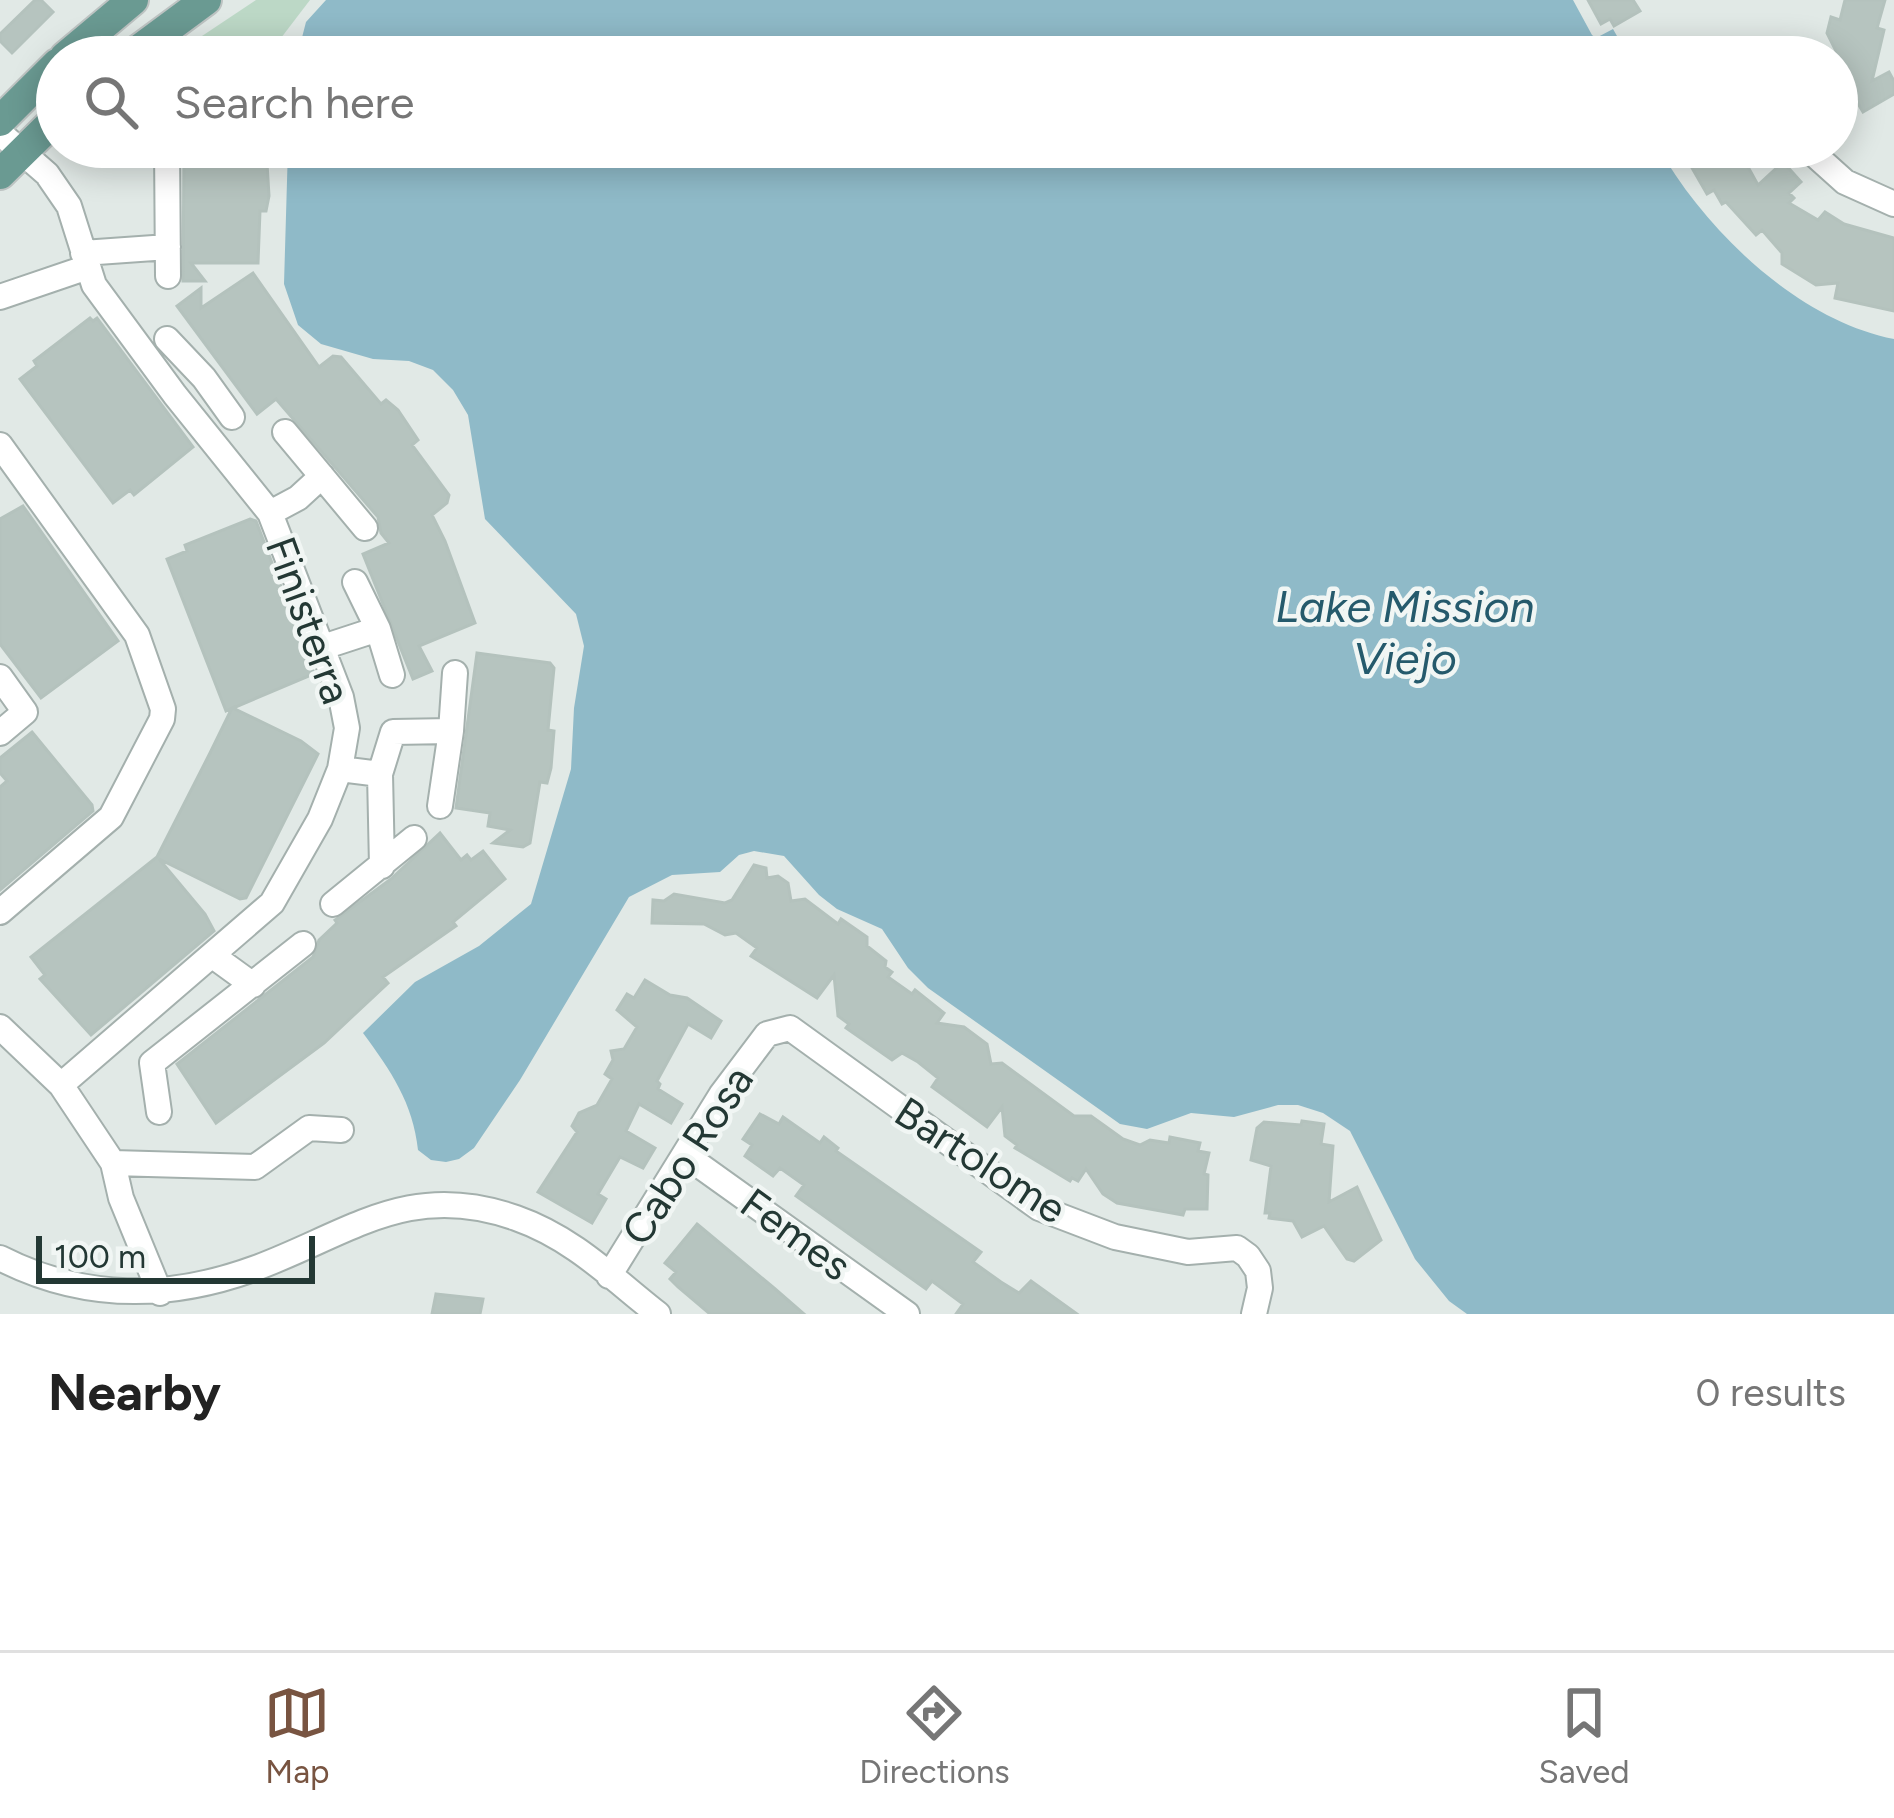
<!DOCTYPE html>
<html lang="en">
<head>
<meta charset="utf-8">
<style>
  body { margin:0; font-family:Figtree,sans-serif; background:#f2f2f2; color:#222 }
  .scale { position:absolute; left:36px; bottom:30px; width:279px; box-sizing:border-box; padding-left:12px; border:6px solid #233834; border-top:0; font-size:33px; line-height:42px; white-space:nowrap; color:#233834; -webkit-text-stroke:9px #f1f6f4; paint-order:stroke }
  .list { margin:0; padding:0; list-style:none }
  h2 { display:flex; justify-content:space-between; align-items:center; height:156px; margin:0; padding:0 48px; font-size:51px }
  h2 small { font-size:39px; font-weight:400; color:#767676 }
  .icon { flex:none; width:66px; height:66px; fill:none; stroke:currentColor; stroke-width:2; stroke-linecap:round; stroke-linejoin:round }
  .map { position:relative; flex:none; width:1894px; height:1314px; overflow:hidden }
  .search { position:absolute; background:#fff; box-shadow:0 6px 30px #0003; left:36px; right:36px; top:36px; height:132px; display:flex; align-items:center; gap:30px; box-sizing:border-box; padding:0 42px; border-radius:66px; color:#767676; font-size:45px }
  .sheet { height:336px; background:#fff }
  nav { display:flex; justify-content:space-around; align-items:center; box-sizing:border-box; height:168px; border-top:3px solid #e0e0e0; background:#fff; font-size:33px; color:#767676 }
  nav a { display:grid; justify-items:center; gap:6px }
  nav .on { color:#785441 }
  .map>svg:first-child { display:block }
  .green { fill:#bcd8c6 }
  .water { fill:#8fbac8 }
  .building { fill:#b6c4bf; stroke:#b4c2bd; stroke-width:3 }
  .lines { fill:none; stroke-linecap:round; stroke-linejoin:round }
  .minor-casing { stroke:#a4b0ad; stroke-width:28 }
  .major-casing { stroke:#bdc3c2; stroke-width:34 }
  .minor { stroke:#fff; stroke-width:24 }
  .major { stroke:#6a9a92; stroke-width:30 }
  .labels { text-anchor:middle; stroke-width:9; stroke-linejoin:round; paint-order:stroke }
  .street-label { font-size:42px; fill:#233834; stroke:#f1f6f4 }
  .water-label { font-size:45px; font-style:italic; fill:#255a6c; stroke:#f1f6f4 }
</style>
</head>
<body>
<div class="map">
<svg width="1894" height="1314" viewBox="0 0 1894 1314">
  <rect width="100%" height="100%" fill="#e1e9e6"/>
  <!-- green -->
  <path class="green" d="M256,0h54l-29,38 -91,6z"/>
  <!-- water -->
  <path class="water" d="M326,0h1247l19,35 4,3 17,-9 16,28h-1332l9,-35z
    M288,147h1370c47,83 139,173 236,192v975h-427l-18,-13 -34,-42 -65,-128 -27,-18 -25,-8h-20l-44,12 -43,-4 -44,16 -27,-5 -192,-136 -20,-20 -26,-39 -45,-20 -18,-14 -35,-39 -30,-5 -15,4 -19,17 -48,3 -43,22 -109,183 -46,68 -15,11 -13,3 -15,-2 -13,-10c-5,-47 -27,-79 -55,-117l52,-51 64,-36 52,-42 40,-135 3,-61 10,-62 -8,-32 -91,-95 -17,-104 -15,-25 -20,-20 -24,-9 -36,-2 -52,-15 -23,-19 -14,-41z"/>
  <!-- building -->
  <path class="building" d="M35,0h6l12,12 -41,41 -12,-12v-7z
    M1588,0h45l7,11 -26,15 -4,-7 -9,5z
    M1845,0h40l-8,28 7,2 -12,51 17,-9 5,9v13l-31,18 -18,-30 -8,-2 3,-19 -6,-4 2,-6 -9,-18 4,-16 9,3z
    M184,147h82l3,49 -3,15h-6l-2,52h-67l14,18h-22z
    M1680,147h57l21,38 25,-23 18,20 -12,11 5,5 -5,5 29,17 7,-8 19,12 50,14v73l-59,-13 3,-15 -22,2 -34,-21v-11l-20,-23 -6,5 -30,-33 -4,2 -8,-14 -7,4z
    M253,273l66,94 14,-11 8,1 40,47 5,-4 12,10 20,30 -6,5 37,50 -2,8 -15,12 13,26 30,82 -56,23 13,25 -19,8 -50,-125 26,-11 -8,-10 -3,-16 -102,-118 -19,15 -80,-108 24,-18v20z
    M90,318l3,3 4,-3 96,129 -59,48 -4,-5 -17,13 -93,-124 17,-13 -3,-5z
    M23,506l95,135 -77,57 -41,-54v-125z
    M250,519l6,2 57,150 -2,4 -78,33 68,33 17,13 -72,144 -6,1 -81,-40 46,55 9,17 -123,104 -51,-56 5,-4 -14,-18 126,-100 53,-104 22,-45 -6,3 -59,-152 20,-8 -2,-6z
    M477,653l73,10 4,5 -6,62 6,1 -3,37 -4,15 -7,-1 -10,61 -7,4 -30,-4 17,-13 -22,-4 2,-13 -34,-5z
    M32,732l60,73 1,6 -93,79v-103l7,-6 -7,-8v-15z
    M440,833l21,27 6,-5 4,5 12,-9 22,28 -52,43 3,4 -73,51 5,6 -64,60 -108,80 -39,-59 136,-107 6,-17 18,-17 -2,-3 56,-41z
    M754,865l12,3 1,10 11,-2 10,7 3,18 14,-2 33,25 3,-5 26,18v9l19,15 -1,6 7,5 -4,5 24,17 3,-4 29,23 -7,10 27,4 23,17 4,20 11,-1 72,53h17l32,23 17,6 10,-5 19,3 1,-6 30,6 -2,8 11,2 -5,21 4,1 -1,34h-22l-2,6 -66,-12 -14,-9 -17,-25 -8,12 -6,-3 -2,3 -55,-33 2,-3 -12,-9 -3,-29 -15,20 -55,-40 6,-9 -20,-16 -16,-9 -10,7 -46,-32 3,-4 -11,-8 -4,-41 -17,23 -66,-42 6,-8 -21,-15 -11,2 -21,-11 -52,-1 1,-23 11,1 10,-7 51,9 7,-3z
    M645,980l25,15 17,3 34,23 -10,17 -23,-14 -31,57 3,3 -2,5 24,15 -11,19 -32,-19 -13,27 29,17 -12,20 -23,-11 -22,37 8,5 -14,24 -54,-31 39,-60 -5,-6 7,-13 18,-8 15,-26 -7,-5 8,-14 -2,-9 13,-2 13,-22 -20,-17 10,-16 7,4z
    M760,1114l19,10 4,-7 37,26 4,-6 14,11 -2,3 145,101 -8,10 28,20 18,11 12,-12 46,33h-121l7,-10 -31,-23 -6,8 -130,-93 8,-11 -24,-17 -7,8 -28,-20 7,-11 -9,-6z
    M1302,1121l22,3 -3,20 12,2 -4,56 28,-15 24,53 -27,21 -7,-2 -23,-33 -22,11 -9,-16 -24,-3 1,-5h-5l6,-47 -20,-6 6,-32 7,-6 37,3z
    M697,1224l77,64 30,26h-94l-32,-27 -8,-8 6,-7 -11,-9z
    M436,1294l47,5 -3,15h-48z"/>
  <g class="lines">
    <defs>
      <path id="minor" d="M0,133l47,41 22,32 25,79 81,110 95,118 71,184 6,31 -7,41 -20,50 -48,84 -211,182
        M167,147l1,129
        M1806,147l39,35 49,22
        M83,253l85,-6
        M0,297l88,-30
        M167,339l37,39 28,39
        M285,432l80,96
        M0,445l137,190 26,74 -1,10 -51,98 -111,95
        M270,513l28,-15 24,-22
        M355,582l23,47 14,46
        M323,647l55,-18
        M0,677l25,35 -25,21
        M340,769l40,5 13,-42 58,-1
        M380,774l2,92
        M440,806l11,-75 4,-58
        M333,904l81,-66
        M213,956l40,29
        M0,1027l61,58 52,78 8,35 39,95
        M159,1112l-7,-49 151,-119
        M685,1155l222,159
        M113,1163l142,4 54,-39 32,2
        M0,1258c84,43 169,42 256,10 94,-35 153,-88 260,-50 57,20 95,59 142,96
        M609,1276l112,-181 46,-61 23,-6 249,180 76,29 73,15 49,-4 11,8 10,15 2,17 -6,26"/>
      <path id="major" d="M65,57l68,-57
        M129,57l77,-57
        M0,121l57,-57
        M0,174l57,-56"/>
    </defs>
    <!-- minor casing -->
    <use href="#minor" class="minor-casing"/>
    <!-- major casing -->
    <use href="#major" class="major-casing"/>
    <!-- minor -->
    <use href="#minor" class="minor"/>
    <!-- major -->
    <use href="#major" class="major"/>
  </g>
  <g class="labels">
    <!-- street labels -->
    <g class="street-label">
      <text transform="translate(309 620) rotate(70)" y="15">Finisterra</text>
      <text transform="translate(687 1155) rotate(-57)" y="15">Cabo Rosa</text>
      <text transform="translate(981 1160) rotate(33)" y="15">Bartolome</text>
      <text transform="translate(796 1234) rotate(36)" y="15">Femes</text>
    </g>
    <!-- water labels -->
    <g class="water-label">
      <text x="1405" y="622">Lake Mission<tspan x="1405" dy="52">Viejo</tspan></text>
    </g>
  </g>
</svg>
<div class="scale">100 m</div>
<div class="search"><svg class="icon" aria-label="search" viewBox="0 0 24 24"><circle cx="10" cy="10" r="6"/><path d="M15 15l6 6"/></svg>Search here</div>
</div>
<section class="sheet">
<h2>Nearby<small>0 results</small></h2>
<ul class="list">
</ul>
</section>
<nav>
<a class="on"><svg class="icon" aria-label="map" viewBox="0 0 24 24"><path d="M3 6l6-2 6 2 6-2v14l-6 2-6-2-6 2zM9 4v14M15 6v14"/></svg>Map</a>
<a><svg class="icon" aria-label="directions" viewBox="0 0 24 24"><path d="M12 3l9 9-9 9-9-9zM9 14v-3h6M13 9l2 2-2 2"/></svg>Directions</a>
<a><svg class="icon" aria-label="saved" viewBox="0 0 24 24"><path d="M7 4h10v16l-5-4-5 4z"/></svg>Saved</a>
</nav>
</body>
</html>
